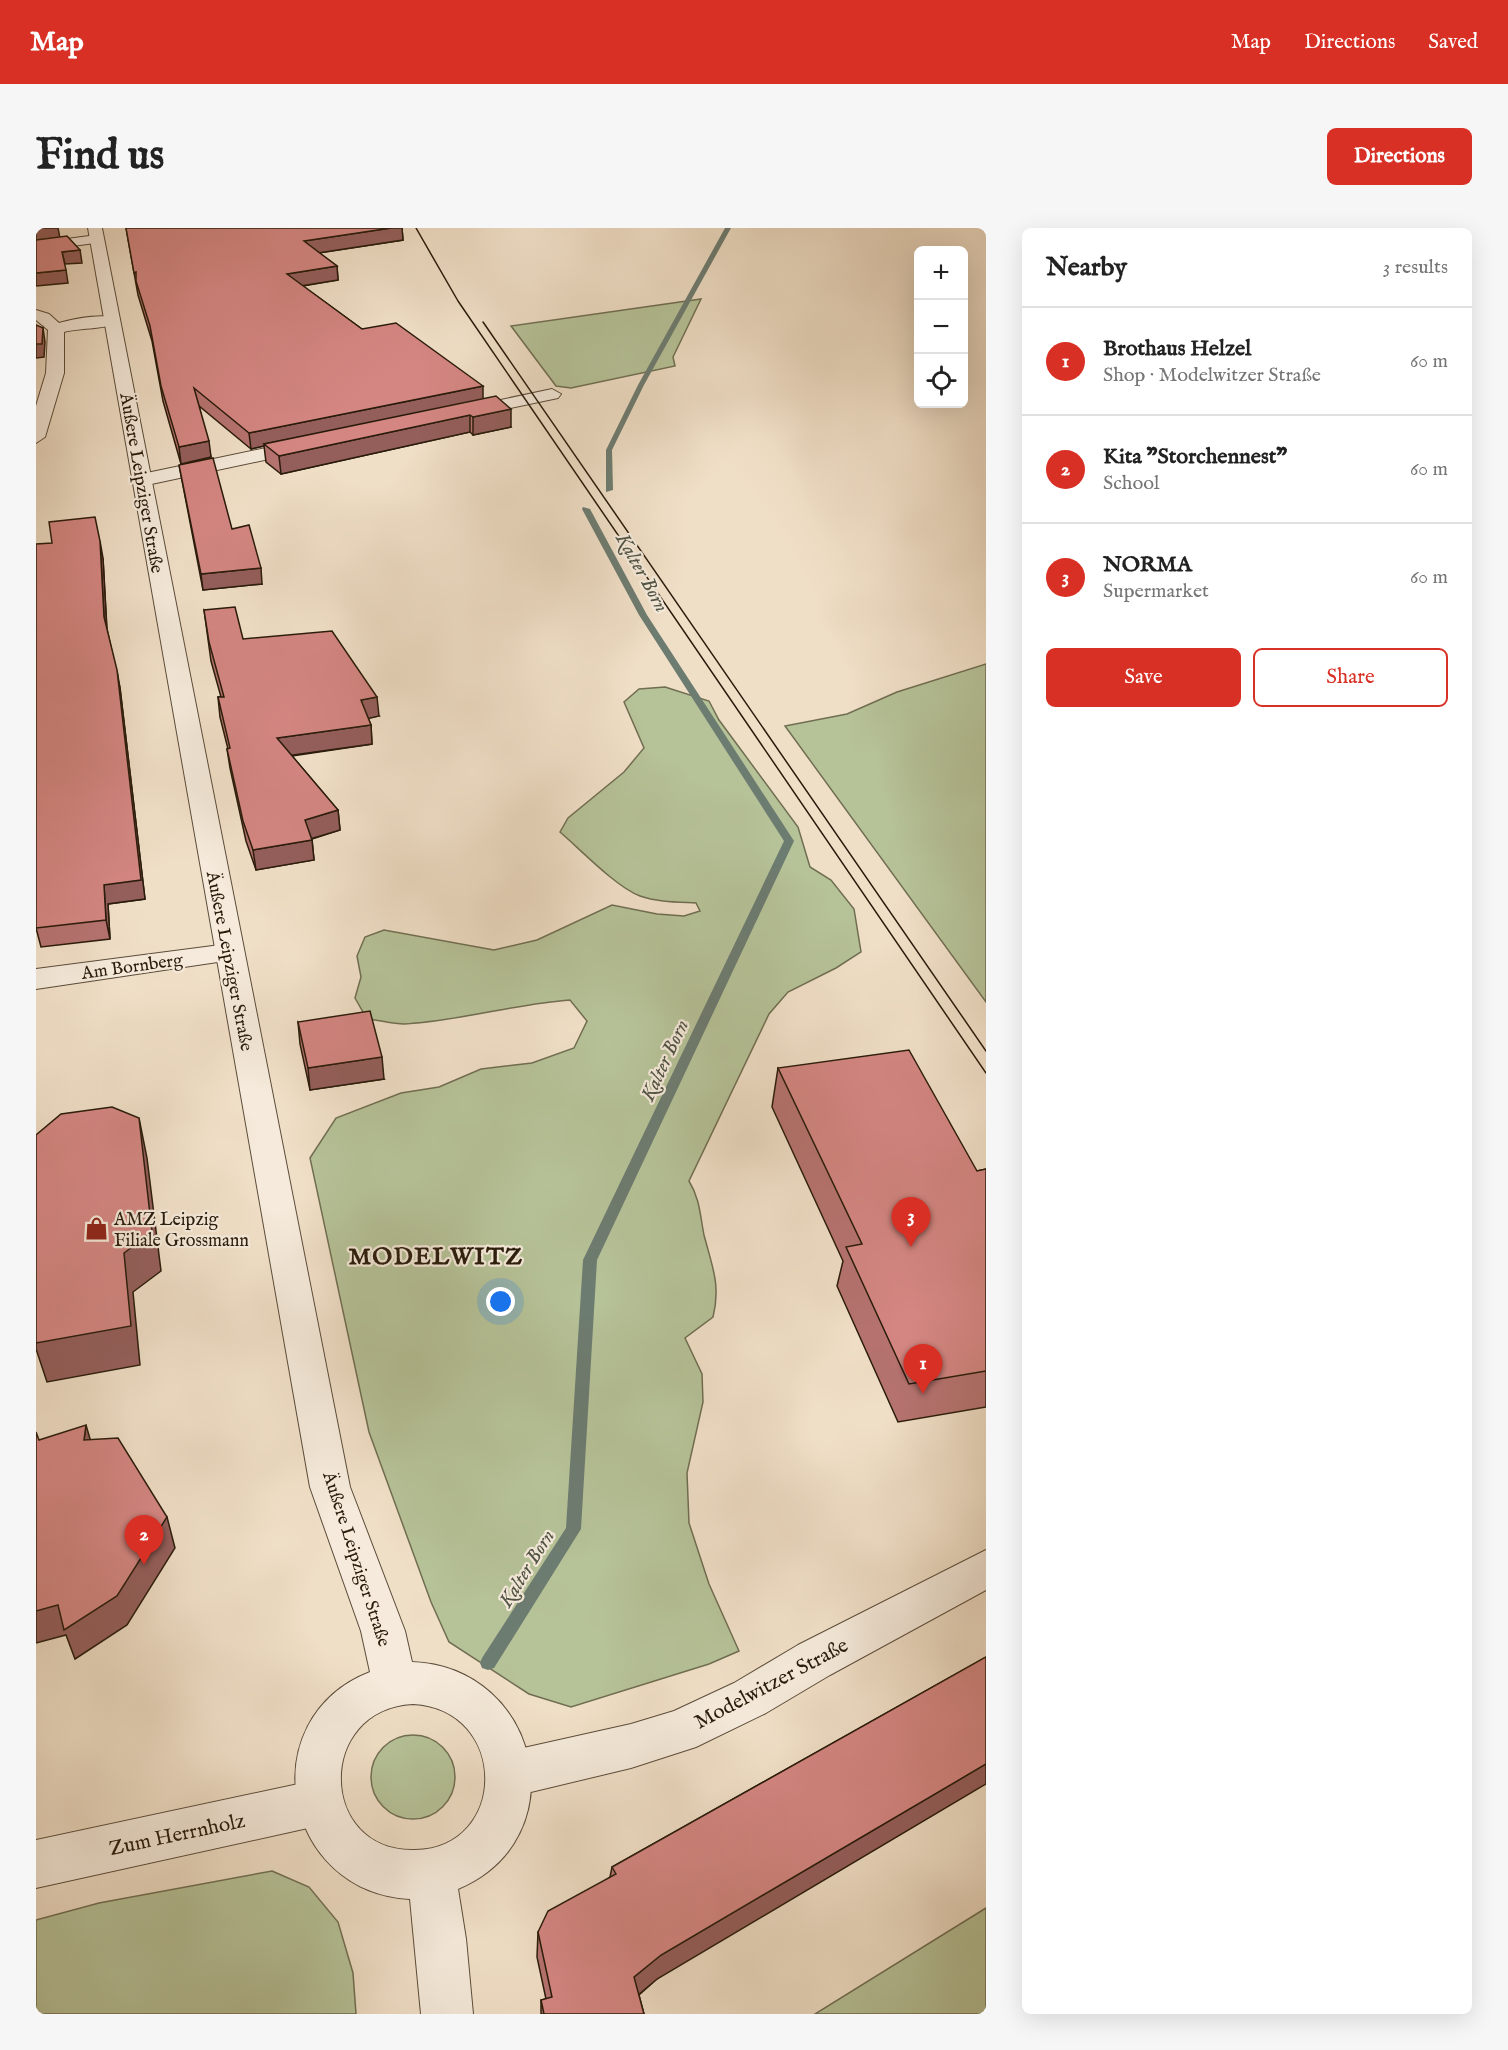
<!DOCTYPE html>
<html lang="en">
<head>
<meta charset="utf-8">
<style>
  body { margin:0; font-family:"IM FELL English",serif; background:#f6f6f6; color:#222 }
  .controls { position:absolute; right:18px; top:18px; display:grid; overflow:hidden; border-radius:9px; box-shadow:0 6px 24px #0002 }
  .controls button { width:54px; height:54px; display:grid; place-items:center; padding:0; border:0; border-bottom:2px solid #e0e0e0; background:#fff; color:#222; font:30px sans-serif }
  .you { position:absolute; left:465px; top:1074px; width:21px; height:21px; margin:-15px; border:4px solid #fff; border-radius:50%; background:#1a73e8; box-shadow:0 0 0 9px #1a73e833 }
  .badge { display:grid; place-items:center; width:39px; height:39px; border-radius:50%; background:#d93025; color:#fff; font-size:20px; font-weight:700 }
  .pin { position:absolute; translate:-50% -50px; filter:drop-shadow(0 2px 3px #0008) }
  .pin::after { content:''; position:absolute; top:32px; width:21px; height:18px; background:inherit; clip-path:polygon(0 0,100% 0,50% 100%) }
  .list { margin:0; padding:0; list-style:none }
  h2 { display:flex; justify-content:space-between; align-items:center; height:78px; margin:0; padding:0 24px; font-size:26px }
  h2 small { font-size:20px; font-weight:400; color:#767676 }
  .list li { display:grid; grid-template-columns:39px 1fr auto; gap:18px; align-items:center; box-sizing:border-box; height:108px; padding:0 24px; border-top:2px solid #e0e0e0 }
  .list b { display:block; font-size:22px; white-space:nowrap }
  .list p { margin:0; font-size:20px; white-space:nowrap; color:#767676 }
  .list em { font-size:20px; font-style:normal; color:#767676 }
  .actions { display:flex; gap:12px; padding:18px 24px }
  .actions a { flex:1; padding:14px 0; border:2px solid #d93025; border-radius:9px; text-align:center; font-size:21px; color:#d93025 }
  .actions .main { background:#d93025; color:#fff }
  .icon { flex:none; width:33px; height:33px; fill:none; stroke:currentColor; stroke-width:2; stroke-linecap:round; stroke-linejoin:round }
  .map { position:relative; flex:none; width:950px; height:1786px; overflow:hidden; border-radius:9px }
  header { display:flex; align-items:center; gap:36px; box-sizing:border-box; height:84px; padding:0 30px; background:#d93025; color:#fff }
  header strong { font-size:28px }
  nav { display:flex; gap:33px; margin-inline-start:auto; font-size:21px }
  .intro { display:flex; align-items:center; justify-content:space-between; box-sizing:border-box; height:144px; padding:0 36px }
  h1 { margin:0; font-size:42px }
  .button { padding:15px 27px; border-radius:9px; background:#d93025; color:#fff; font-size:21px; font-weight:700 }
  main { display:flex; gap:36px; padding:0 36px }
  aside { flex:1; background:#fff; border-radius:9px; box-shadow:0 6px 24px #0002 }
  .map>svg:first-child { display:block }
  .green { fill:#b6c298; stroke:#706e52; stroke-width:1.5 }
  .lines { fill:none; stroke-linecap:round; stroke-linejoin:round }
  .stream { fill:#6d7c71; fill-rule:evenodd }
  .minor-casing { stroke:#5b4c3a; stroke-width:2 }
  .tertiary-casing { stroke:#5b4c3a; stroke-width:2 }
  .minor { fill:#f5eadb; fill-rule:evenodd }
  .tertiary { fill:#f5eadb; fill-rule:evenodd }
  .tram { stroke:#291b0b; stroke-width:1.5 }
  .wall { fill:#b67370; stroke:#291b0b; stroke-width:1.5 }
  .shaded-wall { fill:#945e5b; stroke:#291b0b; stroke-width:1.5 }
  .building { fill:#d48682; stroke:#291b0b; stroke-width:1.5 }
  .labels { text-anchor:middle; stroke-width:4.5; stroke-linejoin:round; paint-order:stroke }
  .street-label { font-size:18px; fill:#291b0b; stroke:#f5eadb }
  .poi-label { font-size:18px; fill:#291b0b; stroke:#f5eadb; text-anchor:start }
  .water-label { font-size:20px; font-style:italic; fill:#515446; stroke:#f5eadb }
  .near-street-label { font-size:21px; fill:#291b0b; stroke:#f5eadb }
  .district-label { font-size:24px; font-weight:bold; letter-spacing:1.5px; fill:#291b0b; stroke:#f5eadb }
</style>
</head>
<body>
<header>
<strong>Map</strong>
<nav><a>Map</a><a>Directions</a><a>Saved</a></nav>
</header>
<div class="intro"><h1>Find us</h1><a class="button">Directions</a></div>
<main>
<div class="map">
<svg width="950" height="1786" viewBox="0 0 950 1786">
  <rect width="100%" height="100%" fill="#f0dfc7"/>
  <filter id="stains"><feTurbulence type="fractalNoise" baseFrequency=".00333" numOctaves="4"/><feColorMatrix values="0 0 0 0 .2 0 0 0 0 .09 0 0 0 0 .02 0 0 0 .5 -.17"/></filter>
  <radialGradient id="worn" r=".72"><stop offset=".6" stop-color="#630" stop-opacity="0"/><stop offset="1" stop-color="#630" stop-opacity=".3"/></radialGradient>
  <!-- green -->
  <path class="green" d="M665,71l-28,58 2,9 -104,22 -15,-2 -45,-60z
    M950,436v338l-201,-276 62,-12 50,-22z
    M629,459l44,14 10,19 79,107 12,40 21,13 23,29 7,43 -25,16 -48,24 -19,22 -80,167c11,18 11,34 15,54 8,31 17,50 9,82l-28,21 17,36 1,28 -16,71 2,50 20,61 30,67 -30,13 -138,43 -42,-13 -80,-52 -18,-40 -62,-170 -59,-274 26,-40 65,-25 38,-6 42,-18 51,-6 42,-15 13,-27 -17,-21c-56,4 -110,21 -166,24 -12,0 -25,-4 -37,-5l-12,-21 6,-21 -4,-21 8,-19 19,-7 110,20 43,-10 75,-35 45,9 27,2 16,-5 -4,-8c-18,-1 -39,-1 -56,-7 -24,-9 -60,-47 -80,-64l8,-14 56,-46 20,-24 -20,-46 15,-13z
    M335 1549a42 42 0 1 1 84 0a42 42 0 1 1-84 0Z
    M236,1643l37,16 29,35 15,51 3,41h-320v-94l63,-17z
    M950,1680v106h-171z"/>
  <g class="lines">
    <!-- stream -->
    <path class="stream" d="M689,0h6l-87,157 -32,65 1,40 -7,2v-42l32,-65z
      M547,279l7,2 57,106 147,226 -197,419 -16,269 -87,139 -6,2 -6,-2 -2,-5 2,-5 84,-130 17,-268 201,-419 -145,-226 -57,-106z"/>
    <defs>
      <path id="minor" d="M61,7l5,1 2,3 -2,3 -66,9v-8z
        M0,82l13,4 10,9c13,-4 52,-12 61,-2 -7,8 -42,7 -56,11v41l-19,64 -9,6v-37l10,-33 2,-43 -12,-10z
        M516,161l9,5 -3,4 -95,20 -9,-5 9,-5z
        M273,211l9,6 -2,4 -174,37 -10,-6 10,-6z
        M192,716l10,3 5,6 -5,6 -202,30v-20z
        M950,1322v40l-156,85 -64,38 -70,34 -65,21 -121,29 -16,-7 -7,-16 7,-16 16,-7 121,-27 43,-13 60,-28 64,-38z
        M281,1552l17,6 7,17 -7,17 -17,6 -281,62v-48z"/>
      <path id="tertiary" d="M52,0h14l248,1259 55,144 7,31c129,5 166,177 46,227l8,50 7,75h-52l-11,-115c-127,-6 -160,-180 -40,-227l-9,-41 -51,-144zM377,1476c96,5 96,144 2,146 -97,3 -100,-141 -2,-146z"/>
    </defs>
    <!-- minor casing -->
    <use href="#minor" class="minor-casing"/>
    <!-- tertiary casing -->
    <use href="#tertiary" class="tertiary-casing"/>
    <!-- minor -->
    <use href="#minor" class="minor"/>
    <!-- tertiary -->
    <use href="#tertiary" class="tertiary"/>
    <!-- tram -->
    <path class="tram" d="M380,0l42,73 528,772
      M447,94l503,729"/>
  </g>
  <!-- wall -->
  <path class="wall" d="M90,0h276l1,12 -84,13 18,13 1,14 -35,6 59,43 121,70 28,28 -38,8 -3,-3 -189,42 -15,-12 -2,-16 -13,3 -52,-43 12,51 -30,7 -18,-63 -11,-60 -14,-46z
    M143,237l53,64 30,55 -59,6z
    M67,330l4,71 13,59 25,211 -37,5 2,35 -69,8 -5,-19z
    M168,382l39,29 136,77 -11,2 3,7 1,19 -80,12 46,54 2,20 -28,9 2,21 -58,10 -10,-29 -16,-73 -3,-19h1l-8,-32 -2,-20h3l-10,-36z
    M262,794l86,57 -74,11 -10,-46z
    M742,840l199,103 9,-2v238l-88,15 -61,-136 6,-25 -71,-154z
    M950,1429l-329,322 -18,16 5,19h-103v-14l5,-1 -9,-42 1,-25 72,-55 2,-10z"/>
  <!-- shaded-wall -->
  <path class="shaded-wall" d="M4,0h18l2,10 -24,3v-12z
    M355,0h11l1,12 -98,15 -1,-14z
    M44,22l2,13 -17,1 -3,-12z
    M301,38l1,14 -50,8 -1,-14z
    M30,42l2,13 -32,3v-13z
    M7,100l2,14 -1,15 -8,1v-14z
    M447,158v15l-219,43v2l-13,3 -2,-16z
    M475,181v18l-38,8v-18z
    M434,187v17l-189,42 -2,-18z
    M173,213l2,16 -30,7 -2,-17z
    M64,313l3,17 4,76 -3,-17z
    M225,340l1,16 -59,6 -2,-16z
    M81,442l3,18 25,211 -37,5 2,35 -4,-19 -2,-35z
    M341,469l2,19 -17,4 -1,-20z
    M335,497l1,19 -93,13 -2,-19z
    M302,582l2,20 -33,10 -2,-20z
    M276,612l2,20 -58,10 -3,-20z
    M346,829l2,22 -74,11 -2,-22z
    M103,890l8,40 14,113 -28,21 7,73 -93,17 -11,-33v-30l88,-66z
    M50,1197l9,31 -11,-16z
    M131,1289l8,31 -48,77 -52,34 -9,-24 -30,8v-32z
    M950,1536v20l-329,195 -26,22 3,-24 27,-22z"/>
  <!-- building -->
  <path class="building" d="M90,0h265l-87,13 33,25 -50,8 75,55 34,-6 87,63 -234,47 -55,-45 15,53 -30,6 -18,-61 -11,-60 -14,-45v-9l-2,1z
    M31,8l13,14 -18,2 4,18 -30,3v-33z
    M0,97l7,3 -1,16h-6z
    M460,168l15,13 -38,8 -3,-2 -191,41 -15,-12z
    M177,230l19,71 17,-4 12,43 -60,6 -22,-109z
    M59,289l5,24 4,76 13,53 24,210 -37,5 2,35 -70,8v-384l16,-1 -3,-21z
    M199,379l8,32 89,-8 45,66 -16,3 10,25 -94,13 61,72 -33,10 7,20 -59,10 -10,-29 -16,-72 3,-1 -12,-51h6l-15,-55 -5,-32z
    M334,783l12,46 -74,11 -10,-46z
    M873,822l68,121 9,-2v202l-77,13 -63,-137 16,-3 -84,-176z
    M76,879l27,11 13,114 -28,21 7,73 -95,17v-208l25,-21z
    M50,1197l-2,15 34,-2 49,79 -50,79 -53,34 -6,-25 -22,6v-179l3,8z
    M950,1429v107l-325,191 -27,22 10,37h-100l-3,-14 11,-3 -14,-65 10,-21 68,-37 -4,-7z"/>
  <!-- icons -->
  <defs>
    <symbol id="shop-bare" viewBox="-9 -9 18 18"><path d="M-5-2.5h2.3a2.7 3.5 0 0 1 5.4 0H5L5.5 6h-11ZM-1.5-2.5h3a1.5 2.3 0 0 0-3 0Z" fill="#8f2418" stroke="#f5eadb" stroke-width="2.5" paint-order="stroke"/></symbol>
  </defs>
  <g fill-rule="evenodd">
    <use href="#shop-bare" x="44" y="984" width="33" height="33"/>
  </g>
  <g class="labels">
    <!-- street labels -->
    <g class="street-label">
      <text transform="translate(106 255) rotate(80)" y="6">Äußere Leipziger Straße</text>
      <text transform="translate(194 733) rotate(79)" y="6">Äußere Leipziger Straße</text>
      <text transform="translate(96 738) rotate(-8)" y="6">Am Bornberg</text>
      <text transform="translate(321 1331) rotate(72)" y="6">Äußere Leipziger Straße</text>
    </g>
    <!-- poi labels -->
    <g class="poi-label">
      <text x="78" y="997">AMZ Leipzig<tspan x="78" dy="21">Filiale Grossmann</tspan></text>
    </g>
    <!-- water labels -->
    <g class="water-label">
      <text transform="translate(607 344) rotate(61)" y="7">Kalter Born</text>
      <text transform="translate(628 832) rotate(-65)" y="7">Kalter Born</text>
      <text transform="translate(490 1340) rotate(-58)" y="7">Kalter Born</text>
    </g>
    <!-- near-street labels -->
    <g class="near-street-label">
      <text transform="translate(735 1455) rotate(-28)" y="7">Modelwitzer Straße</text>
      <text transform="translate(141 1606) rotate(-12)" y="7">Zum Herrnholz</text>
    </g>
    <!-- district labels -->
    <g class="district-label">
      <text x="400" y="1036">MODELWITZ</text>
    </g>
  </g>
  <rect width="100%" height="100%" filter="url(#stains)"/>
  <rect width="100%" height="100%" fill="url(#worn)"/>
</svg>
<div class="controls">
<button>+</button>
<button>−</button>
<button><svg class="icon" aria-label="locate" viewBox="0 0 24 24"><circle cx="12" cy="12" r="6"/><path d="M12 2v4M12 18v4M2 12h4M18 12h4"/></svg></button>
</div>
<div class="you"></div>
<div class="pin badge" style="left:887px;top:1166px">1</div>
<div class="pin badge" style="left:108px;top:1337px">2</div>
<div class="pin badge" style="left:875px;top:1019px">3</div>
</div>
<aside>
<h2>Nearby<small>3 results</small></h2>
<ul class="list">
<li><span class="badge">1</span><div><b>Brothaus Helzel</b><p>Shop · Modelwitzer Straße</p></div><em>60 m</em></li>
<li><span class="badge">2</span><div><b>Kita &quot;Storchennest&quot;</b><p>School</p></div><em>60 m</em></li>
<li><span class="badge">3</span><div><b>NORMA</b><p>Supermarket</p></div><em>60 m</em></li>
</ul>
<div class="actions"><a class="main">Save</a><a>Share</a></div>
</aside>
</main>
</body>
</html>
